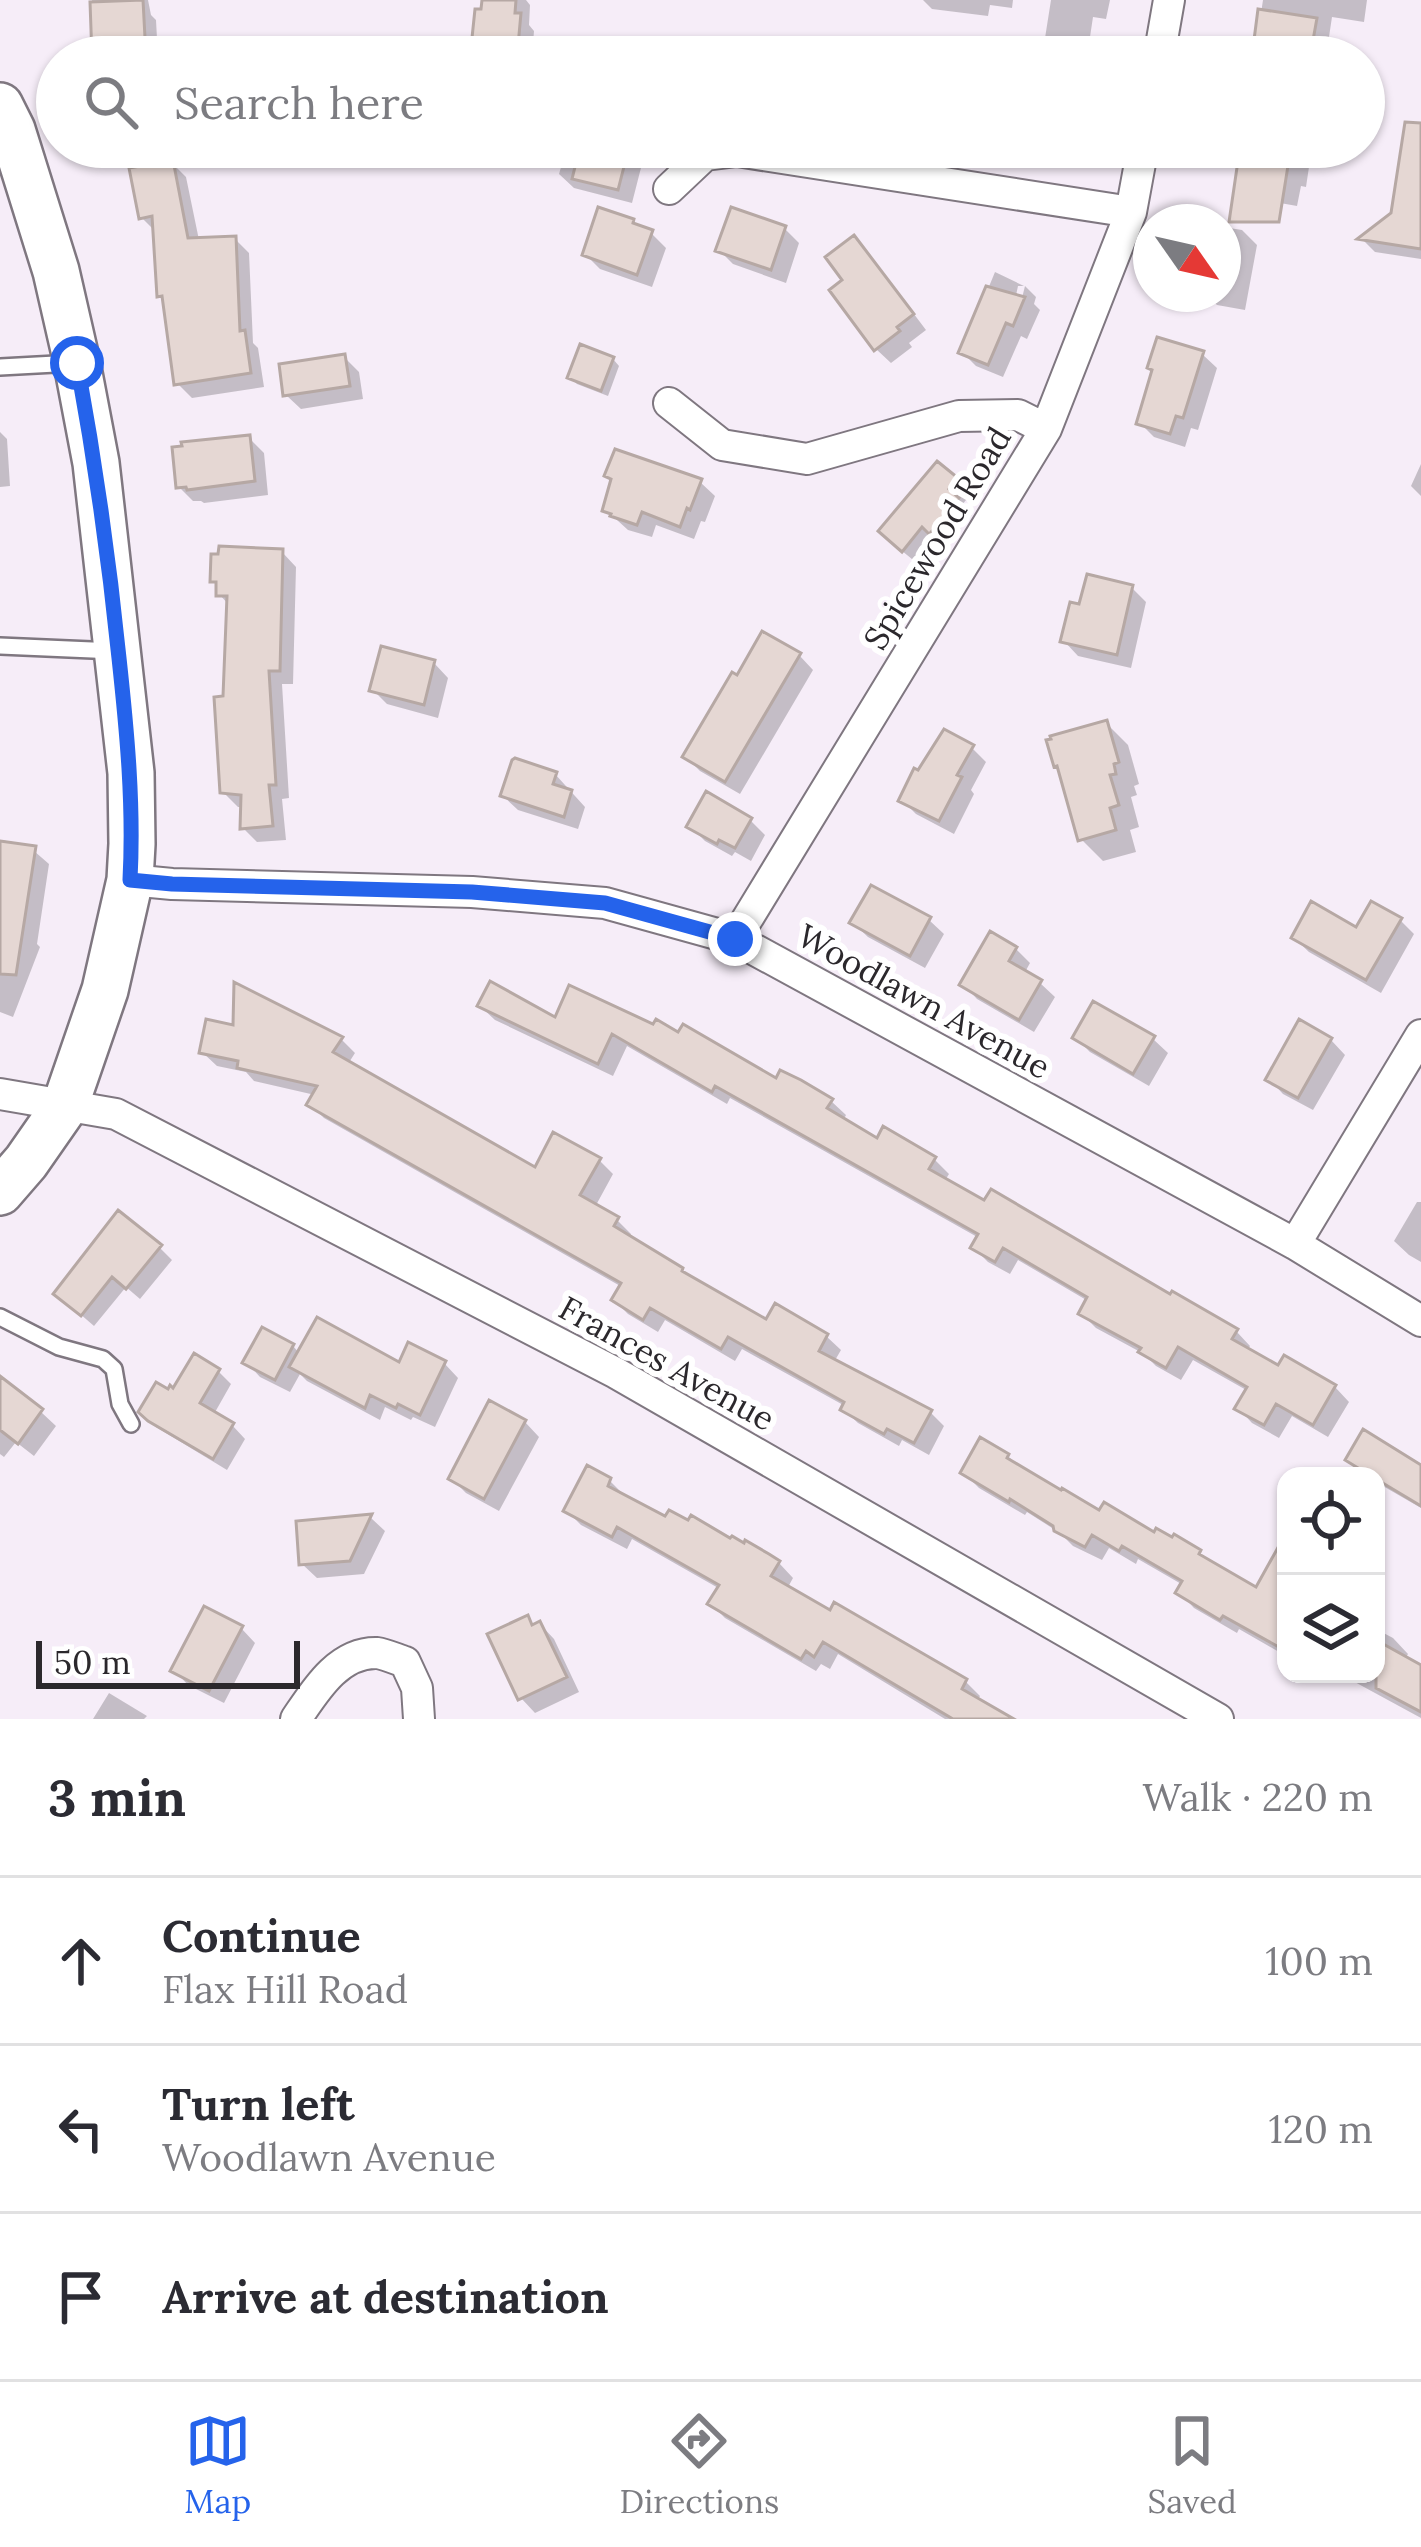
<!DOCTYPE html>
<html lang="en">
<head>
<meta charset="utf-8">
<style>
  body { margin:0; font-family:Lora,serif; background:#f2f2f3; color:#2b2b33 }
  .controls { position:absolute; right:36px; bottom:36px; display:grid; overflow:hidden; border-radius:24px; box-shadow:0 3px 9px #0004 }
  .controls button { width:108px; height:108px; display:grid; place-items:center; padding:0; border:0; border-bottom:3px solid #e1e1e2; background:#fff; color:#2b2b33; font:60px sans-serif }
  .compass { position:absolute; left:1133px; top:204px; width:108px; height:108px; border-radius:50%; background:#fff; box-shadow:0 3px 9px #0004; rotate:124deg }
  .scale { position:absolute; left:36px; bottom:30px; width:264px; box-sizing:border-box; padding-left:12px; border:6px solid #2b282c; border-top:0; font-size:33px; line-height:42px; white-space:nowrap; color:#2b282c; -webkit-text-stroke:9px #fff; paint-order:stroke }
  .stop { position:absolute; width:36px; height:36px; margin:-27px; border:9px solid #2563eb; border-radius:50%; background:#fff }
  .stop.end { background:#2563eb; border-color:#fff; box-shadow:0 3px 12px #0008 }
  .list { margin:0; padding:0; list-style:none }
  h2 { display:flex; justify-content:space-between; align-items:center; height:156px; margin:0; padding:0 48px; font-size:51px }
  h2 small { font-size:39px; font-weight:400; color:#7c7c81 }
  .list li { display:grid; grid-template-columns:78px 1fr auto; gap:36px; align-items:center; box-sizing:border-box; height:168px; padding:0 48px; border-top:3px solid #e1e1e2 }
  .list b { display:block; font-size:45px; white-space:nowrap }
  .list p { margin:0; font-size:39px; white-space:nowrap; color:#7c7c81 }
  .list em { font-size:39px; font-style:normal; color:#7c7c81 }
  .icon { flex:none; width:66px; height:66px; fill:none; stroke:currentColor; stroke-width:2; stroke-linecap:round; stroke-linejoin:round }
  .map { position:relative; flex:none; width:1421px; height:1719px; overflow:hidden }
  .search { position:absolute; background:#fff; box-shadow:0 3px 9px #0004; left:36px; right:36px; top:36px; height:132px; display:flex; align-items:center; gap:30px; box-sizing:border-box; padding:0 42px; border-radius:66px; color:#7c7c81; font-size:45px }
  .sheet { height:660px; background:#fff }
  nav { display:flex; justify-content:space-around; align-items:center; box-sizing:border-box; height:168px; border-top:3px solid #e1e1e2; background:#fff; font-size:33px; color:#7c7c81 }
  nav a { display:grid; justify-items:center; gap:6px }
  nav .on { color:#2563eb }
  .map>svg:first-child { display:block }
  .shadow { fill:#0003 }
  .building { fill:#e5d7d3; stroke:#b6a8a4; stroke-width:3 }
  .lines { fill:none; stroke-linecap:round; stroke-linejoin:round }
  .lane-casing { stroke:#7f7780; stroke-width:20 }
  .street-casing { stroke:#7f7780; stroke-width:34 }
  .secondary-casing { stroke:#7f7780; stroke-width:50 }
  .lane { stroke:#fff; stroke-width:15 }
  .street { stroke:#fff; stroke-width:30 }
  .secondary { stroke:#fff; stroke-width:45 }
  .route { stroke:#2563eb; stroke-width:15 }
  .labels { text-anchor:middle; stroke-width:12; stroke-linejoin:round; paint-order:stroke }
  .street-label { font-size:33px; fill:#2b282c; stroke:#fff }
</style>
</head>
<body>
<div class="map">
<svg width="1421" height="1719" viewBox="0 0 1421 1719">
  <rect width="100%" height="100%" fill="#f6edf8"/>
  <!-- shadow -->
  <path class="shadow" d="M92,0h56l3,15 5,5 2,37h-63z
    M485,0h41l4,5 -1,20 5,6 -2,26h-58z
    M923,0h90l-1,8 -22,-3 -2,11 -56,-7z
    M1051,0h59l-4,19 -13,-2 -6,40h-45z
    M1263,0h104l-3,22 -32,-5 -6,40h-68l3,-14 -4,-4z
    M247,147h68v4l-63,1z
    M567,147h63l13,13 -11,43 -58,-15 -15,-14z
    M1237,147h75l-6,40 -5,-1 -4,20 -45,-8 -9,-45z
    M1421,147v112l-46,-7 -13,-13 31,-24z
    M172,163l14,14 13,63 36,-1 14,14 4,90 5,5 6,39 -72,11 -15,-15 -12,-82 -5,-6 -4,-63 -14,-14z
    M633,222l7,7 11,4 15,15 -14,39 -52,-18 -15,-15z
    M1223,227l19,3 15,15 -12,65 -28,-5 -11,-11h17z
    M785,229l14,14 -13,40 -53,-19 -14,-14z
    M854,239l14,14 58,77 -17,13 3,4 -21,16 -15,-14 -30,-69z
    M995,272l29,14h-6l-4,19 6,1 5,-20 11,11 -2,7 6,6 -13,29 -6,-3 -18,41 -27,-11 -14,-14z
    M1202,354l15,14 -19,62 -7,-2 -6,19 -31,-10 -14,-14z
    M344,357l15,15 4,27 -62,10 -15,-14z
    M613,359l6,7 -11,30 -31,-12 -6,-6z
    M0,432l7,7 3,47 -10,1z
    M249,438l15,15 4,42 -64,8 -3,-2h-8l-14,-14 6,-38z
    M1421,464v32l-10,-10z
    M937,465l33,30 -8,10 10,10 -27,31 -7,-7 -20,25 -22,-18z
    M700,482l15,14 -10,26 -4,-1 -7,18 -38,-14 -4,12 -24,-7 -22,-20z
    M282,552l14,15 -3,117h-11l7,114 -7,1 4,41 -29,2 -14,-14 1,-21h-6l-15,-15 6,-187 -10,-11v-8l-6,-5z
    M1131,587l15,15 -15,66 -53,-12 -14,-15 18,-33z
    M799,655l14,15 -73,124 -40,-23 -14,-14 53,-78z
    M434,663l14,15 -10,40 -51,-14 -14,-14z
    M1106,723l22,22 11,39 -5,2 3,9 -6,2 8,30 -9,3 6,22 -33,9 -22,-22 -19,-68 -6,-6z
    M972,748l14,14 -15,28 3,4 -20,40 -38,-20 -14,-14z
    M555,774l30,33 -7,22 -60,-19 -15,-14z
    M750,820l15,15 -14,26 -16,-9 -3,4 -27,-15 -15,-15z
    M0,840l26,4 23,20 -12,80 3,3 -27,70 -13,-5z
    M929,920l15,14 -19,34 -57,-31 -15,-14z
    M1400,920l14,14 -33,59 -72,-41 -15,-14 64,-7z
    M1016,949l14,14 -6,11 16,9 15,14 -21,35 -57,-33 -14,-15z
    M571,989l206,93 54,19 15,14 -3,6 35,21 56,17 15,15 -5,8 292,149 14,15 -3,5 32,18 56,18 14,15 -21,35 -36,-21 -13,22 -27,-15 -14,-15 10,-17 -55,-31 -12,20 -25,-14 -12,-12 -48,-26 -15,-15 7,-12 -70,-41 -8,14 -22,-12 -15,-15 6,-9 -249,-140 -3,6 -100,-58 -14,30 -118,-56 -15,-14 77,16z
    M1094,1005l59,34 15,14 -19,33 -59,-34 -15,-15z
    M341,1039l14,14 -7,11 188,107 63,-11 14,14 -18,33 22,13 14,14 -2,4 60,40 78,45 59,13 15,14 -7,12 96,50 14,14 -15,29 -27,-15 -3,6 -41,-23 -15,-14 2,-3 -103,-57 -7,12 -70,-41 -7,12 -30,-18 -14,-14 8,-13 -298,-169 -14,-14 5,-9 -61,-14 -8,-9 -29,-6 -15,-14z
    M1331,1040l14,15 -32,55 -30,-16 -14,-15z
    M1417,1202h4v60l-12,-7 -15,-14z
    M160,1248l12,12 -32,39 -14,-12 -32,39 -37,-32z
    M293,1346l7,8 100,12 44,-3 14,15 -23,49 -22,-10 -2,3 -26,-13 -5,13 -73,-39 -7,-7 -10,18 -30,-15 -14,-15z
    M218,1371l13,13 -17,30 18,11 13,14 -18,31 -71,-43 -13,-14 27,-20z
    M0,1382l41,30 15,14 -22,30 -18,-14 -12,15 -4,-3z
    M525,1422l14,15 -40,74 -33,-18 -14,-14z
    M1008,1456l14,14 78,44 100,39 12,12 45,26 29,2v63l-47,-27 -2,4 -43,-25 -15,-16 4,-7 -45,-26 -2,5 -27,-16 -7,12 -29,-14 -13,-13 -33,-21 -2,3 -46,-27 -16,-16z
    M1348,1460l73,6v42l-45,-26v-6l-12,-1z
    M610,1481l14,14 42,25 113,43 14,15 -6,11 178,92 15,15 -3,5 31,18h-63l-107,-65 -8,15 -9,-5 -5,7 -91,-53 -14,-14 9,-15 -88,-50 -5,10 -46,-24 -15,-15z
    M371,1518l14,13 -21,43 -47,4 -15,-14 -3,-40z
    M527,1619l8,8 5,-3 14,15 25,53 -44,21 -14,-15z
    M241,1628l14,15 -31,60 -36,-18 -14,-15z
    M1376,1629l17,9 15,16 -3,5 16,9v50l-81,-44h36z
    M109,1693l38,23 -3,3h-51z"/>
  <!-- building -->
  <path class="building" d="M143,0l3,57h-54l-2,-55z
    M482,0h34l-1,13h6l-4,44h-47l5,-48h6z
    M1258,9l59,9 -7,39h-55l3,-17h-4z
    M1405,122l16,1v126l-64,-10 34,-26z
    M580,147h49l-11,43 -46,-11z
    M1240,147h51l-12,75h-50z
    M173,160l15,78 48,-2 4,95 5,-1 6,43 -77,12 -12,-89 -5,1 -5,-81 -13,3 -10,-51z
    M598,207l36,12 -1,4 20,7 -16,45 -55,-20z
    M731,207l55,19 -15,44 -56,-19z
    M854,235l60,79 -17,13 3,4 -26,20 -45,-61 13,-10 -17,-23z
    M986,286l39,11 -12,29 -7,-3 -18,42 -30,-12z
    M1157,337l47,14 -21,67 -7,-2 -6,18 -34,-10 16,-54 -5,-2z
    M580,344l34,13 -13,34 -34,-13z
    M345,354l5,32 -67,10 -4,-32z
    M250,435l5,46 -68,9 -1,-3 -10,1 -4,-41 10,-1 -1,-4z
    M615,449l87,30 -12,31 -3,-2 -7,19 -38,-15 -5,13 -27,-9 1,-2 -9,-3 9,-32 -7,-3z
    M937,461l21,17 -9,11 10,9 -23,29 -7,7 -7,-7 -20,25 -24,-21z
    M219,546l64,3 -3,122h-11l7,114h-7l4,41 -33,3 1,-34 -21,-2 -6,-96 9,-1 4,-100h-11v-14h-6l1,-28h7z
    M1087,574l46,11 -16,70 -57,-13 10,-40 9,2z
    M762,631l39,22 -76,129 -43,-25 50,-85 5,3z
    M381,646l54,14 -11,45 -55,-14z
    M1107,720l12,42 -5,2 2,10 -6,1 9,30 -9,3 6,22 -38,11 -21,-75 -3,1 -8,-27 5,-1 -1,-3z
    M944,729l30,16 -17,30 5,2 -23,44 -41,-20 16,-33 4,2z
    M515,758l42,14 -4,12 19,6 -8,27 -64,-21 12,-36z
    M706,791l46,27 -17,30 -16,-8 -2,4 -31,-17z
    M0,841l36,5 -20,129 -16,-1z
    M871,885l60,32 -21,39 -61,-33z
    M1311,901l45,26 15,-26 31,17 -36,62 -75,-42z
    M990,931l27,16 -8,14 33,19 -23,40 -60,-35z
    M490,981l65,36 14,-32 84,39 3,-5 22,13 5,-8 93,54 4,-8 21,10 32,19 -6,9 50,30 6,-12 53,31 -7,12 55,31 7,-11 179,105 2,-3 66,38 -6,10 46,26 6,-10 52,30 -23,40 -37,-21 -12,21 -30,-16 13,-22 -69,-40 -12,21 -28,-16 3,-4 -63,-34 9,-17 -84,-49 -8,14 -25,-14 8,-14 -263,-148 -3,6 -100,-58 -14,30 -121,-58z
    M234,982l109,55 -10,15 202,115 18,-35 48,26 -21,37 39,22 -5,9 69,42 -1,3 84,48 9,-16 53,31 -9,17 113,59 -18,33 -27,-14 -3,5 -44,-24 4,-8 -116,-65 -7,12 -71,-41 -7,12 -32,-20 10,-17 -315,-178 11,-19 -80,-18 1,-7 -39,-8 7,-34 27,6z
    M1093,1001l62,35 -22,38 -61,-36z
    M1299,1019l33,19 -34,60 -33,-18z
    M118,1210l44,35 -36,44 -14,-12 -31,39 -28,-22z
    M317,1317l82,45 9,-20 38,19 -26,54 -22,-11 -2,4 -26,-13 -5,13 -76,-41z
    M262,1327l32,17 -19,36 -33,-17z
    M194,1353l26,16 -20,34 34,20 -21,36 -65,-38 -10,-9 18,-30 12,7 2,-4 3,3z
    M0,1376l43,33 -25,35 -18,-14z
    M489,1400l37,20 -42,79 -36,-20z
    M1363,1429l58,36v41l-45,-27v-3h-5l-26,-16z
    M980,1437l29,17 -2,4 54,32 1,-2 37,22 5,-8 50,30 2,-4 16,9 2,-3 27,16 -2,4 57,33 30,-54v118l-63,-35 -3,4 -45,-27 7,-12 -60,-35 -3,5 -27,-16 -7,12 -31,-16 -1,-5 -43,-27 -1,3 -49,-29z
    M587,1465l24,13 -3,8 57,30 4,-6 19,10 3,-5 39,23 2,-2 12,7 1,-3 24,14 11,7 -9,15 59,34 4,-8 133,77 -5,10 52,30h-61l-130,-77 -9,15 -8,-6 -5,8 -94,-55 12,-19 -102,-58 -5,10 -49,-26z
    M372,1514l-22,47 -51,4 -3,-44z
    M204,1606l39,20 -34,65 -39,-20z
    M528,1615l4,10 8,-4 27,56 -49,23 -31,-66z
    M1376,1640l45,25v47l-45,-24z"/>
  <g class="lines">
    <defs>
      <path id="lane" d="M0,367l74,-4
        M0,646l115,5
        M0,1317l59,30 44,12 11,10 6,35 11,20"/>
      <path id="street" d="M1159,57l10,-57
        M669,189l36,-34 32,-4 394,61
        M669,403l53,42 85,14 152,-43 59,-1 28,14
        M130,880l42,4 300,8 133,11 130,36 560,305 126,77
        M735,939l311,-510 85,-217 12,-65
        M0,1094l116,20 500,259 602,346
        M1295,1244l126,-209
        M296,1719c19,-28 42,-67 81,-66 8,1 19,6 28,9l12,26 2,31"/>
      <path id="secondary" d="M0,106l12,24 44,141 21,92 19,100 35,310 1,71 -2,36 -25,110 -40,116 -39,56 -26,30"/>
    </defs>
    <!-- lane casing -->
    <use href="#lane" class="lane-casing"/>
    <!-- street casing -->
    <use href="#street" class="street-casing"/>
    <!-- secondary casing -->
    <use href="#secondary" class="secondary-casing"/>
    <!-- lane -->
    <use href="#lane" class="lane"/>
    <!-- street -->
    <use href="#street" class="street"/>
    <!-- secondary -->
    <use href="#secondary" class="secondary"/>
  </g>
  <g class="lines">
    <!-- route -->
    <path class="route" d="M77,363c18,98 32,196 42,295 8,74 15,147 11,222l42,4 300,8 133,11 130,36"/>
  </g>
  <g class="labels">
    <!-- street labels -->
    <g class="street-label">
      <text transform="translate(937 538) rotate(-59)" y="12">Spicewood Road</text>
      <text transform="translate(924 1001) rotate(29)" y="12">Woodlawn Avenue</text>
      <text transform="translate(667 1363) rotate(29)" y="12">Frances Avenue</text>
    </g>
  </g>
</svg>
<div class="controls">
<button><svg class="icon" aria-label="locate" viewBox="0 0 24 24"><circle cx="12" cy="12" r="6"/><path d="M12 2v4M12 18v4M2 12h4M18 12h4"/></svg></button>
<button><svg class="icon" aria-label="layers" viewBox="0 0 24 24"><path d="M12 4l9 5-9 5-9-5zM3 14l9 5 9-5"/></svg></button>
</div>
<svg class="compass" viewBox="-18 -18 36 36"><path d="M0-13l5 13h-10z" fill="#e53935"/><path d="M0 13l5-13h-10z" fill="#7c7c81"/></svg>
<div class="scale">50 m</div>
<div class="stop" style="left:77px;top:363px"></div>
<div class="stop end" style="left:735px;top:939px"></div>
<div class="search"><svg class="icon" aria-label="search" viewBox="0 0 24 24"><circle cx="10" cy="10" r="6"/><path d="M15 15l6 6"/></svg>Search here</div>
</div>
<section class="sheet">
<h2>3 min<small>Walk · 220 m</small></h2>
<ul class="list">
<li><svg class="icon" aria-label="ahead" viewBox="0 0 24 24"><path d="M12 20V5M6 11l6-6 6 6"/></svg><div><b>Continue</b><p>Flax Hill Road</p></div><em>100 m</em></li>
<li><svg class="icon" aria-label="left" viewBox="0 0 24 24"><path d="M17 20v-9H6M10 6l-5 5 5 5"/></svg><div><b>Turn left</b><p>Woodlawn Avenue</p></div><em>120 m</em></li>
<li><svg class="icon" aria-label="arrive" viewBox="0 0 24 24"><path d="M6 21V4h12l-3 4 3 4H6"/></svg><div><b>Arrive at destination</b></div></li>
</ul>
</section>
<nav>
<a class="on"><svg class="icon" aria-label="map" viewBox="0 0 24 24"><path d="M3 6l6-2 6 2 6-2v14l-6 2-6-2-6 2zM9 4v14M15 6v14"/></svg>Map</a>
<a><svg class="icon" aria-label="directions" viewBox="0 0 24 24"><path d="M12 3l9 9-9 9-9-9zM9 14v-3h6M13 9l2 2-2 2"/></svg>Directions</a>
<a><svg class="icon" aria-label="saved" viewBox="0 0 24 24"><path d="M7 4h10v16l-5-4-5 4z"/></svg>Saved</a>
</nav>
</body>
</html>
